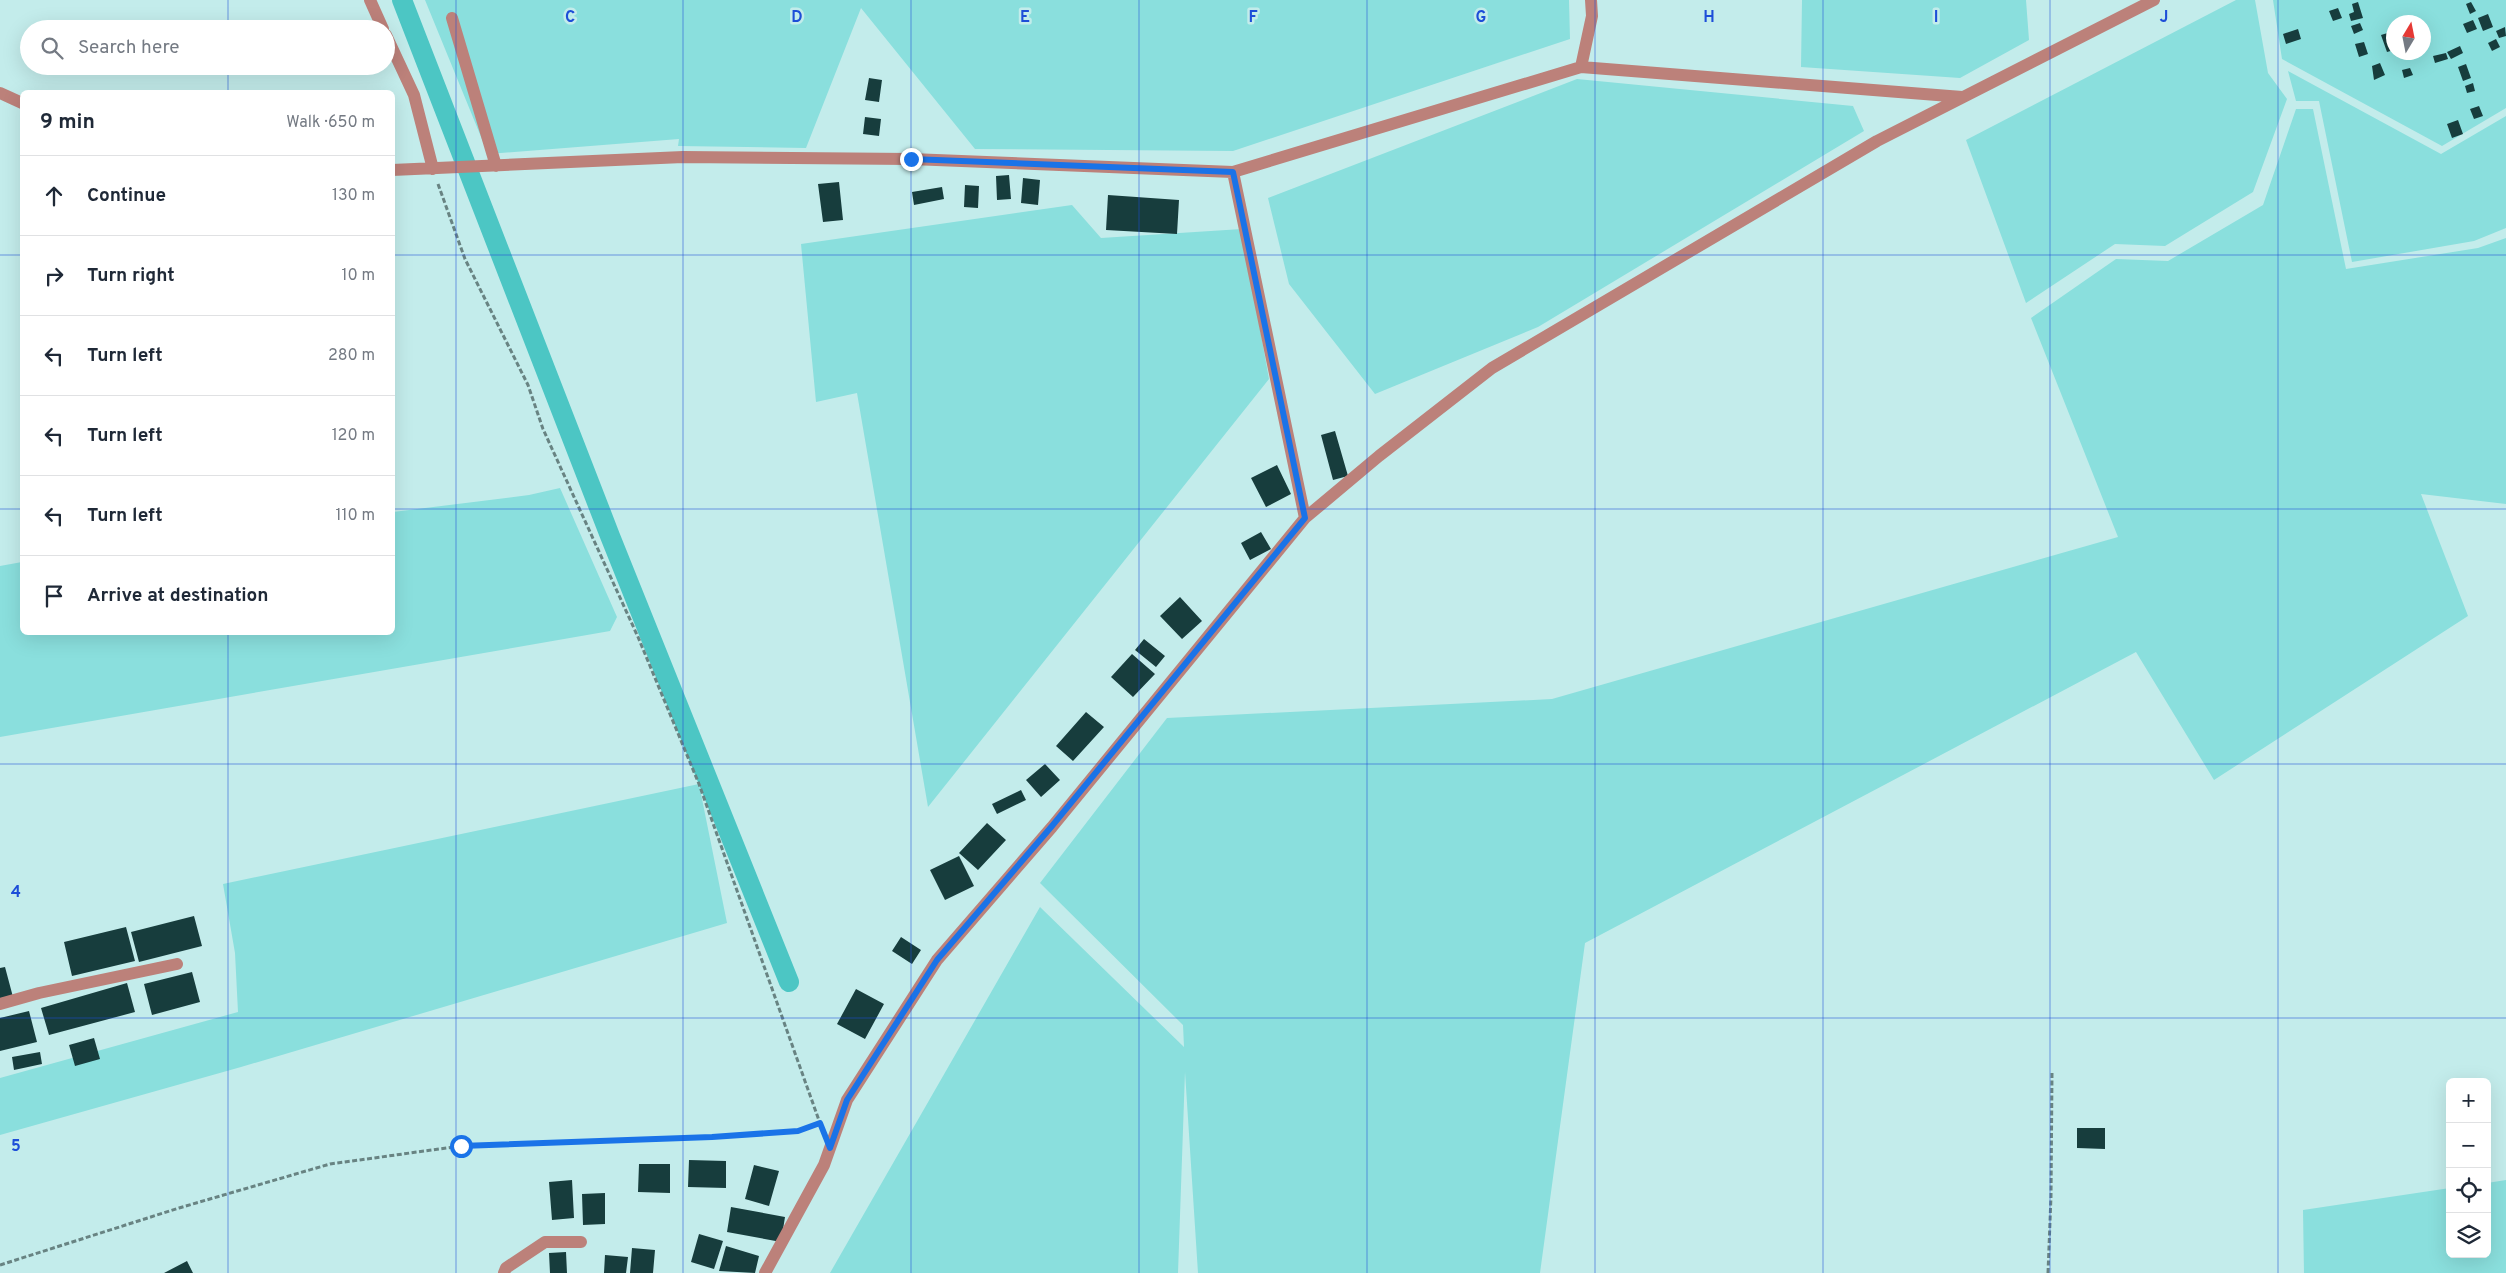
<!DOCTYPE html>
<html lang="en">
<head>
<meta charset="utf-8">
<style>
  body { margin:0; font-family:Overpass,sans-serif; background:#f2f2f3; color:#1f2937 }
  .controls { position:absolute; right:15px; bottom:15px; display:grid; overflow:hidden; border-radius:8px; box-shadow:0 5px 20px #0002 }
  .controls button { width:45px; height:45px; display:grid; place-items:center; padding:0; border:0; border-bottom:1px solid #e0e1e3; background:#fff; color:#1f2937; font:25px sans-serif }
  .compass { position:absolute; left:2386px; top:15px; width:45px; height:45px; border-radius:50%; background:#fff; box-shadow:0 5px 20px #0002; rotate:10deg }
  .stop { position:absolute; width:15px; height:15px; margin:-11px; border:4px solid #1a73e8; border-radius:50%; background:#fff }
  .stop.end { background:#1a73e8; border-color:#fff; box-shadow:0 1px 5px #0008 }
  .list { margin:0; padding:0; list-style:none }
  h2 { display:flex; justify-content:space-between; align-items:center; height:65px; margin:0; padding:0 20px; font-size:21px }
  h2 small { font-size:16px; font-weight:400; color:#747a83 }
  .list li { display:grid; grid-template-columns:32px 1fr auto; gap:15px; align-items:center; box-sizing:border-box; height:80px; padding:0 20px; border-top:1px solid #e0e1e3 }
  .list b { display:block; font-size:19px; white-space:nowrap }
  .list em { font-size:16px; font-style:normal; color:#747a83 }
  .icon { flex:none; width:28px; height:28px; fill:none; stroke:currentColor; stroke-width:2; stroke-linecap:round; stroke-linejoin:round }
  .map { position:relative; flex:none; width:2506px; height:1273px; overflow:hidden }
  .search { position:absolute; background:#fff; box-shadow:0 5px 20px #0002; left:20px; top:20px; width:375px; height:55px; display:flex; align-items:center; gap:12px; box-sizing:border-box; padding:0 18px; border-radius:28px; color:#747a83; font-size:19px }
  .panel { position:absolute; background:#fff; box-shadow:0 5px 20px #0002; left:20px; top:90px; width:375px; height:545px; border-radius:8px }
  .map>svg:first-child { display:block }
  .green { fill:#8adfdd; fill-rule:evenodd }
  .lines { fill:none; stroke-linecap:round; stroke-linejoin:round }
  .canal { stroke:#4cc6c4; stroke-width:20 }
  .building { fill:#173d3d }
  .path { stroke:#688382; stroke-width:3; stroke-dasharray:5 2.5; stroke-linecap:butt }
  .minor { stroke:#bc817a; stroke-width:12 }
  .route { stroke:#1a73e8; stroke-width:6 }
  .grid { fill:none; stroke:#1d4ed8; stroke-width:1; stroke-opacity:0.55 }
  .grid-label { font-size:16px; text-anchor:middle; font-weight:bold; fill:#1d4ed8; stroke:#c3eceb; stroke-width:5; stroke-linejoin:round; paint-order:stroke }
</style>
</head>
<body>
<div class="map">
<svg width="2506" height="1273" viewBox="0 0 2506 1273">
  <rect width="100%" height="100%" fill="#c3eceb"/>
  <!-- green -->
  <path class="green" d="M425,0h1144l1,39 -337,112 -258,-2 -114,-141 -55,140 -128,-2 1,-7 -191,15z
    M1802,0h224l3,40 -69,38 -159,-11z
    M2236,0h19l13,73 19,26 -34,93 -88,54 -50,-2 -89,59 -60,-163z
    M2273,0h233v108l-64,38 -160,-87zM2394,22h30v30h-30z
    M2288,71l153,83 65,-38v112l-32,13 -122,21 -33,-161h-23z
    M1577,79l276,27 11,25 -326,196 -163,67 -86,-110 -21,-86z
    M2296,109h17l33,160 132,-21 28,-10v266l-85,-10 47,122 -254,164 -78,-128 -551,291 -45,330h-342l-13,-201 -7,201h-348l210,-366 144,140 -1,-22 -143,-142 127,-165 385,-19 566,-162 -87,-219 85,-59 52,2 95,-56z
    M1072,205l29,33 141,-9 27,150 -341,428 -71,-414 -41,9 -15,-158z
    M560,488l57,129 -7,14 -610,106v-171l22,-4v70h370l1,-120 136,-17z
    M699,784l28,139 -486,144 -241,68v-57l238,-66 -3,-59 -12,-69z
    M2506,1180v93h-202l-1,-63 147,-22v66h37v-71z"/>
  <g class="lines">
    <!-- canal -->
    <path class="canal" d="M402,0l208,536 179,446"/>
  </g>
  <!-- building -->
  <path class="building" d="M2358,2l5,16 -12,3 -2,-7 5,-2 -2,-8z
    M2471,2l5,9 -6,3 -4,-10z
    M2338,8l4,10 -9,3 -4,-10z
    M2488,14l5,13 -10,4 -5,-13z
    M2473,20l4,9 -10,4 -4,-9z
    M2360,23l3,7 -9,4 -3,-8z
    M2505,27l1,9 -7,2 -3,-7z
    M2298,29l3,10 -15,5 -3,-10z
    M2394,31v19l-7,2 -6,-17z
    M2496,39l4,8 -8,4 -4,-8z
    M2364,42l4,12 -9,3 -4,-13z
    M2460,46l3,7 -12,6 -4,-7z
    M2446,53l2,6 -13,4 -2,-7z
    M2380,63l5,12 -11,5 -2,-14z
    M2466,64l5,14 -8,3 -5,-14z
    M2410,68l3,7 -9,3 -2,-8z
    M869,78l13,2 -3,22 -14,-2z
    M2473,83l2,8 -8,2 -2,-7z
    M2479,106l4,10 -9,3 -4,-10z
    M865,117l16,2 -2,17 -16,-2z
    M2458,120l5,14 -11,4 -5,-14z
    M1009,175l2,24 -14,1 -1,-24z
    M1023,178l17,2 -2,25 -17,-2z
    M839,182l4,38 -20,2 -5,-38z
    M965,185l14,1 -1,22 -14,-1z
    M942,187l2,12 -30,6 -2,-13z
    M1108,195l71,5 -2,34 -71,-4z
    M1335,431l13,45 -15,4 -12,-45z
    M1277,465l14,29 -25,13 -15,-29z
    M1261,532l10,17 -21,11 -9,-17z
    M1180,597l22,24 -20,18 -22,-23z
    M1144,639l21,17 -9,11 -21,-17z
    M1132,654l23,20 -22,23 -22,-20z
    M1086,712l18,15 -31,34 -17,-15z
    M1045,764l15,16 -19,17 -15,-17z
    M1021,790l5,10 -29,14 -5,-10z
    M987,823l19,17 -28,30 -19,-17z
    M959,856l15,30 -29,14 -15,-30z
    M194,916l8,30 -63,16 -8,-30z
    M126,927l9,34 -63,15 -8,-34z
    M901,937l20,13 -9,14 -20,-13z
    M5,967l8,30 -13,3v-32z
    M192,972l8,30 -48,13 -8,-31z
    M127,983l8,29 -86,23 -8,-27z
    M856,989l28,15 -19,35 -28,-15z
    M29,1011l8,31 -37,9v-33z
    M94,1038l6,21 -25,7 -6,-21z
    M40,1052l2,12 -28,6 -2,-13z
    M2077,1128h28v21l-28,-1z
    M689,1160l37,1v27l-38,-1z
    M639,1164h31v29l-32,-1z
    M754,1165l25,6 -10,35 -24,-7z
    M572,1180l2,38 -22,2 -3,-38z
    M605,1193v31l-22,1 -1,-31z
    M731,1207l54,10 -4,25 -54,-10z
    M699,1234l24,7 -9,28 -23,-7z
    M726,1246l33,10 -4,17 -36,-2z
    M632,1248l23,2 -2,23h-23z
    M566,1252l1,21h-17l-1,-20z
    M605,1255l23,2 -2,16h-22z
    M187,1261l6,12h-29z"/>
  <g class="lines">
    <!-- path -->
    <path class="path" d="M438,184l27,75 63,126 15,44 95,208 61,147 122,342
      M0,1265l179,-57 151,-44 131,-18 251,-9 86,-6 22,-8
      M2048,1273l3,-77 1,-124"/>
    <!-- minor -->
    <path class="minor" d="M370,0l13,29
      M452,18l44,148
      M386,35l28,60 19,74
      M1581,67l11,-51 -1,-16
      M0,93l22,10
      M392,170l291,-13 228,2 322,13 348,-105 381,30
      M1233,172l72,346
      M0,1004l39,-11 138,-29
      M504,1273l2,-5 39,-26h36
      M765,1273l59,-108 23,-65 90,-140 115,-133 253,-309 74,-62 113,-88 385,-227 277,-141"/>
  </g>
  <g class="lines">
    <!-- route -->
    <path class="route" d="M461,1146l251,-9 86,-6 22,-8 10,25 17,-48 90,-140 115,-134 253,-308 -72,-346 -322,-13"/>
  </g>
  <!-- grid -->
  <path class="grid" d="M228,0v29M456,0v1273M683,0v1273M911,0v1273M1139,0v1273M1367,0v1273M1595,0v1273M1823,0v1273M2050,0v1273M2278,0v1273M228,66v26M0,255h22M392,255h2114M0,509h22M392,509h2114M228,632v641M0,764h2506M0,1018h2506"/>
  <g class="grid-label">
    <text x="570" y="22">C</text>
    <text x="797" y="22">D</text>
    <text x="1025" y="22">E</text>
    <text x="1253" y="22">F</text>
    <text x="1481" y="22">G</text>
    <text x="1709" y="22">H</text>
    <text x="1936" y="22">I</text>
    <text x="2164" y="22">J</text>
    <text x="16" y="897">4</text>
    <text x="16" y="1151">5</text>
  </g>
</svg>
<div class="controls">
<button>+</button>
<button>−</button>
<button><svg class="icon" aria-label="locate" viewBox="0 0 24 24"><circle cx="12" cy="12" r="6"/><path d="M12 2v4M12 18v4M2 12h4M18 12h4"/></svg></button>
<button><svg class="icon" aria-label="layers" viewBox="0 0 24 24"><path d="M12 4l9 5-9 5-9-5zM3 14l9 5 9-5"/></svg></button>
</div>
<svg class="compass" viewBox="-18 -18 36 36"><path d="M0-13l5 13h-10z" fill="#e53935"/><path d="M0 13l5-13h-10z" fill="#747a83"/></svg>
<div class="stop" style="left:461px;top:1146px"></div>
<div class="stop end" style="left:911px;top:159px"></div>
<div class="search"><svg class="icon" aria-label="search" viewBox="0 0 24 24"><circle cx="10" cy="10" r="6"/><path d="M15 15l6 6"/></svg>Search here</div>
<section class="panel">
<h2>9 min<small>Walk · 650 m</small></h2>
<ul class="list">
<li><svg class="icon" aria-label="ahead" viewBox="0 0 24 24"><path d="M12 20V5M6 11l6-6 6 6"/></svg><div><b>Continue</b></div><em>130 m</em></li>
<li><svg class="icon" aria-label="right" viewBox="0 0 24 24"><path d="M7 20v-9h11M14 6l5 5-5 5"/></svg><div><b>Turn right</b></div><em>10 m</em></li>
<li><svg class="icon" aria-label="left" viewBox="0 0 24 24"><path d="M17 20v-9H6M10 6l-5 5 5 5"/></svg><div><b>Turn left</b></div><em>280 m</em></li>
<li><svg class="icon" aria-label="left" viewBox="0 0 24 24"><path d="M17 20v-9H6M10 6l-5 5 5 5"/></svg><div><b>Turn left</b></div><em>120 m</em></li>
<li><svg class="icon" aria-label="left" viewBox="0 0 24 24"><path d="M17 20v-9H6M10 6l-5 5 5 5"/></svg><div><b>Turn left</b></div><em>110 m</em></li>
<li><svg class="icon" aria-label="arrive" viewBox="0 0 24 24"><path d="M6 21V4h12l-3 4 3 4H6"/></svg><div><b>Arrive at destination</b></div></li>
</ul>
</section>
</div>
</body>
</html>
